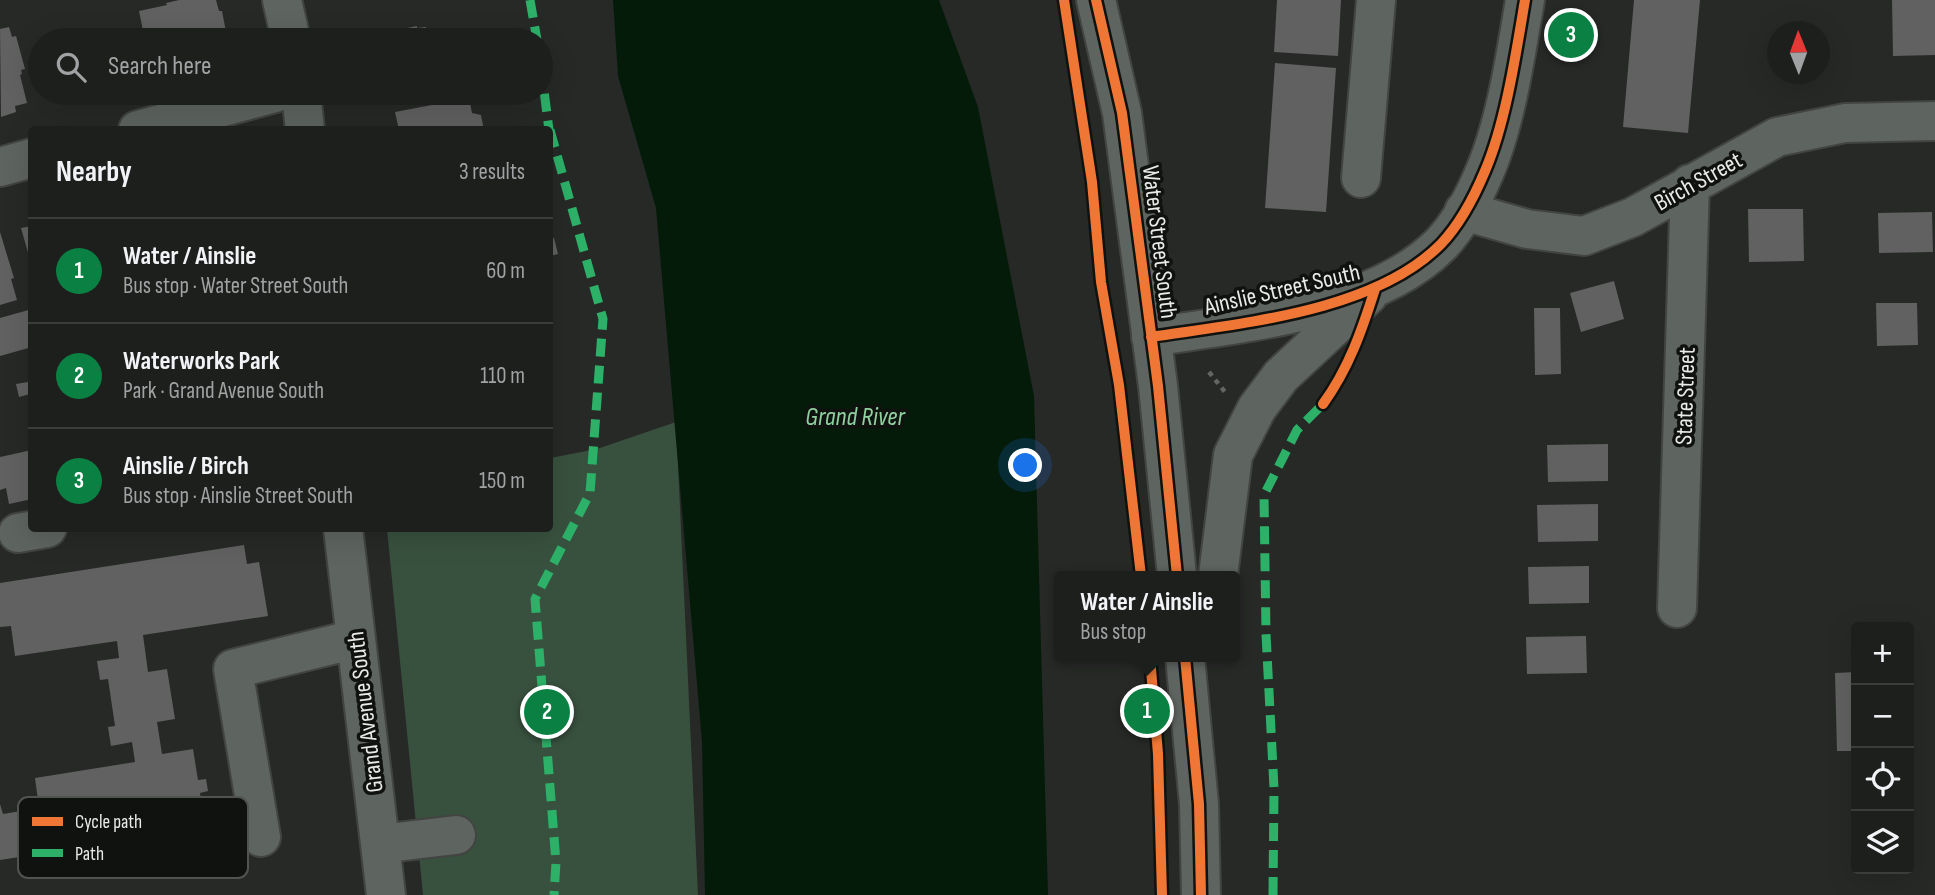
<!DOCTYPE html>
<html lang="en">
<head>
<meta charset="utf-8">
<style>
  body { margin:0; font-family:"Sofia Sans Condensed",sans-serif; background:#252726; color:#f1f3f6 }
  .controls { position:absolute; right:21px; bottom:21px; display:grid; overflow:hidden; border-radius:7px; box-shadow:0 7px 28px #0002 }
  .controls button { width:63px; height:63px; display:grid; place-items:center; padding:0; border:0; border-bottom:2px solid #3b3d3b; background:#1d1f1d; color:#f1f3f6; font:35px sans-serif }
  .compass { position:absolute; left:1767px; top:21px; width:63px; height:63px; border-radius:50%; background:#1d1f1d; box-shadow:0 7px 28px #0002; rotate:359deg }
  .you { position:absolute; left:1026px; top:466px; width:24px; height:24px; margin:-18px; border:5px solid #fff; border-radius:50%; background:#1a73e8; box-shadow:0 0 0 10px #1a73e833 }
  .badge { display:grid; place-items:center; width:46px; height:46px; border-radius:50%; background:#0b8043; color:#fff; font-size:23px; font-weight:700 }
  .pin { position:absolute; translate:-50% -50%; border:4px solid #fff; box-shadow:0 2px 7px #0006 }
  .popup { position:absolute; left:1054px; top:571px; width:186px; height:91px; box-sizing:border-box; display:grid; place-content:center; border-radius:7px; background:#1d1f1d; filter:drop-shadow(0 2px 5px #0005); font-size:23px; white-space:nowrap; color:#a0a2a4 }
  .popup b { font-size:26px; color:#f1f3f6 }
  .popup::after { content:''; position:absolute; left:50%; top:100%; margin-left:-14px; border:14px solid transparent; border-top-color:#1d1f1d }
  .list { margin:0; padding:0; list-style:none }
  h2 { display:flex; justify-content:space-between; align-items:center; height:91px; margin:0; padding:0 28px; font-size:30px }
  h2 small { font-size:23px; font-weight:400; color:#a0a2a4 }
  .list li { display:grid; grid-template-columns:46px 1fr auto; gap:21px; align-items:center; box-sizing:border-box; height:105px; padding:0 28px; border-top:2px solid #3b3d3b }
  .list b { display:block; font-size:26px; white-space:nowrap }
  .list p { margin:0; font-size:23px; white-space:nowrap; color:#a0a2a4 }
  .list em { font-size:23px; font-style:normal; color:#a0a2a4 }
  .icon { flex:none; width:38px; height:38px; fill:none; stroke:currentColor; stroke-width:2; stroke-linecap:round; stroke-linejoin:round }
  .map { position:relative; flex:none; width:1935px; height:895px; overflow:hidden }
  .search { position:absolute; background:#1d1f1d; box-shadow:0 7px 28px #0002; left:28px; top:28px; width:525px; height:77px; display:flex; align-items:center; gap:18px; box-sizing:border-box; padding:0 24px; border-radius:38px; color:#a0a2a4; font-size:26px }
  .panel { position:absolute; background:#1d1f1d; box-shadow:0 7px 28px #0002; left:28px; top:126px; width:525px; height:406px; border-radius:7px }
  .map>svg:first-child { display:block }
  .green { fill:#38513e }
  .water { fill:#041b09 }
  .building { fill:#606160 }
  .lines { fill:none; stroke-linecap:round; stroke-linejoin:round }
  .minor-casing { stroke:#424442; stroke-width:42 }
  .major-casing { stroke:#424442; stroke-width:42 }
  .path { stroke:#626562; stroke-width:4.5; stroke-dasharray:5 5; stroke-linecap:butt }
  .minor { stroke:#5e645f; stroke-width:38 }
  .major { stroke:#5e645f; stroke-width:38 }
  .quiet { stroke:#2db169; stroke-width:9; stroke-dasharray:18 9; stroke-linecap:butt }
  .cycleway-casing { stroke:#101210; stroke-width:15 }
  .cycleway { stroke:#f07635; stroke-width:10 }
  .labels { text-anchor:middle; stroke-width:7; stroke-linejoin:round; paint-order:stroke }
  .street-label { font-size:24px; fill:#e9ebe9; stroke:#101210 }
  .water-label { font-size:26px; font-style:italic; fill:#8fd19f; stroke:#101210 }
  .key { fill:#101210; stroke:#515351; stroke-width:2 }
  .key-label { font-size:19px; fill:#e9ebe9 }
</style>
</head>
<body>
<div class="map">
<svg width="1935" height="895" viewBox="0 0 1935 895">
  <rect width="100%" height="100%" fill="#272927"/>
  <!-- green -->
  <path class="green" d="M676,422l22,473h-275l-36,-366 163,-1v-70l47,-9z"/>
  <!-- water -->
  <path class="water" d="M613,0h326l39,107 56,289 14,499h-343l-3,-153 -46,-534 -38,-132z"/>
  <!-- building -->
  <path class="building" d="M179,0h37l3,11h3l5,26h-3l1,3h-80l-6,-29 28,-6 -1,-2z
    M1277,0h64l-3,56 -64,-4z
    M1634,0h66l-12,133 -65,-6z
    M1892,0h43v55l-42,1z
    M417,26v2l9,-1 2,11 10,-2 1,4h-70l-1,-4z
    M9,27l3,10 4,-1 9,33 -4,1 1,4 -2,1 7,28 -12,3 1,6 -15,5 -1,-88z
    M1275,63l61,5 -10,144 -61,-4z
    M469,98l3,15 9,2 3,15h-85l-4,-18z
    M1748,209h55l1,52 -55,1z
    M1932,212l1,40 -54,1 -1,-40z
    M32,226v36l-1,1 -10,-35z
    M0,232l14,46 -3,1 6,21 -17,5z
    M554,238l4,16 -8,2v-17z
    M1614,281l10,38 -43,13 -11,-39z
    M1876,303h41l1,42 -41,1z
    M1534,308h26l1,66 -26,1z
    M32,309v38l-32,9v-38z
    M28,382l2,12 -11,3 -3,-13z
    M1608,444v37l-60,1 -1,-37z
    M32,450v49l-23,5 -3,-16 -6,2v-33z
    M1598,504v37l-60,1 -1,-37z
    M244,545l3,19 12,-2 9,54 -125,19 5,37 19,-3 8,50 -18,3 5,32 31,-5 5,31 8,-1 2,12 -8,2 5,35 -205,32v-56l3,10 36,-6 -4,-30 100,-16 -3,-20 -21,4 -3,-19 7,-1 -7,-47 -8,1 -3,-19 22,-3 -2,-17 -102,15 -4,-30 -11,1v-44z
    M1589,566v37l-60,1 -1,-37z
    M1586,636l1,37 -60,1 -1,-37z
    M1856,672v79h-19l-2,-78z"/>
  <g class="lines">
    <defs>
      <path id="minor" d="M282,0l9,40
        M301,93l4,37
        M138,130l137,-37
        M0,167l32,-9
        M1361,178l15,-178
        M1464,211l63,18 57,7 49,-19 144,-80 68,-14 90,-2
        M343,528l43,367
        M18,533l29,-5
        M1677,608l13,-424
        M261,837l-28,-168 123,-30
        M380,844l76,-9"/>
      <path id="major" d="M1096,0l26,113 36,273 19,190
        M1151,337c90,-14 223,-25 290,-93 18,-19 34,-49 44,-73 21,-49 31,-118 40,-171
        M1218,576l15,-121 24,-47 24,-32 87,-81
        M1185,657l14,147 2,91"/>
    </defs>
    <!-- minor casing -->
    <use href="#minor" class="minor-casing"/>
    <!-- major casing -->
    <use href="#major" class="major-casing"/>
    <!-- path -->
    <path class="path" d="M1209,372l16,20"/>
    <!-- minor -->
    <use href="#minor" class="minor"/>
    <!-- major -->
    <use href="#major" class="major"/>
    <!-- quiet -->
    <path class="quiet" d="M530,0l7,40
      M541,67l8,63
      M550,130l53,189 -13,174 -55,106 21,263 -2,33
      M1273,895l1,-107 -8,-154 -2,-139 33,-65 26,-26"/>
    <defs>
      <path id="cycleway" d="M1064,0l28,182 9,100 18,103 22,191
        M1096,0l26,113 36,273 19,190
        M1151,337c90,-14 223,-25 290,-93 18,-19 34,-49 44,-73 21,-49 31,-118 40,-171
        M1323,404c26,-36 39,-74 52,-115
        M1150,657l8,97 4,141
        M1185,657l14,147 2,91"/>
    </defs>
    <!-- cycleway casing -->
    <use href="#cycleway" class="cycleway-casing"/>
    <!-- cycleway -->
    <use href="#cycleway" class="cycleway"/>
  </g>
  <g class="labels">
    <!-- street labels -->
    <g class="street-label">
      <text transform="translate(1698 181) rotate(-29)" y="8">Birch Street</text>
      <text transform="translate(1160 242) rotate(83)" y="8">Water Street South</text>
      <text transform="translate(1282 289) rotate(-13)" y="8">Ainslie Street South</text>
      <text transform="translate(1685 396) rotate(-88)" y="8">State Street</text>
      <text transform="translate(365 712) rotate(-97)" y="8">Grand Avenue South</text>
    </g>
    <!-- water labels -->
    <g class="water-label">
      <text x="855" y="425">Grand River</text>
    </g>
  </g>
  <!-- legend -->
  <rect x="18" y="797" width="230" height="81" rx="10" class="key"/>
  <rect x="32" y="817" width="31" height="9" fill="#f07635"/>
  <rect x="32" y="849" width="31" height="8" fill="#2db169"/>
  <g class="key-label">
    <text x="75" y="828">Cycle path</text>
    <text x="75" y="860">Path</text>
  </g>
</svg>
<div class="controls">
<button>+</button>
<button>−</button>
<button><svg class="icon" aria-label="locate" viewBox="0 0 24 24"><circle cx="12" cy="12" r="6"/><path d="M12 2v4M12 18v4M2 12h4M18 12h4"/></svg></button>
<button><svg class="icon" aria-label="layers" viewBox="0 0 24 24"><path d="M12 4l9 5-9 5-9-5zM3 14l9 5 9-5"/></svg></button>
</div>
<svg class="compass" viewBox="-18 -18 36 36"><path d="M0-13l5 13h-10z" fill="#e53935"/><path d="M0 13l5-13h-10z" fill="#a0a2a4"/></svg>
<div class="you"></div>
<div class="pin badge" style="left:1147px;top:711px">1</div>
<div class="popup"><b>Water / Ainslie</b>Bus stop</div>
<div class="pin badge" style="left:547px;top:712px">2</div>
<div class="pin badge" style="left:1571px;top:35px">3</div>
<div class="search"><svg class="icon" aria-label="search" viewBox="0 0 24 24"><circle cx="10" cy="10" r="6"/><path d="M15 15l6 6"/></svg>Search here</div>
<section class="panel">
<h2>Nearby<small>3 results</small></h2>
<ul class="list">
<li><span class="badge">1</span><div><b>Water / Ainslie</b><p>Bus stop · Water Street South</p></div><em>60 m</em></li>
<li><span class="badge">2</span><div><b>Waterworks Park</b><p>Park · Grand Avenue South</p></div><em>110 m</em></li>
<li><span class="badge">3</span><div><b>Ainslie / Birch</b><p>Bus stop · Ainslie Street South</p></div><em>150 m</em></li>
</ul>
</section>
</div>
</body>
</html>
